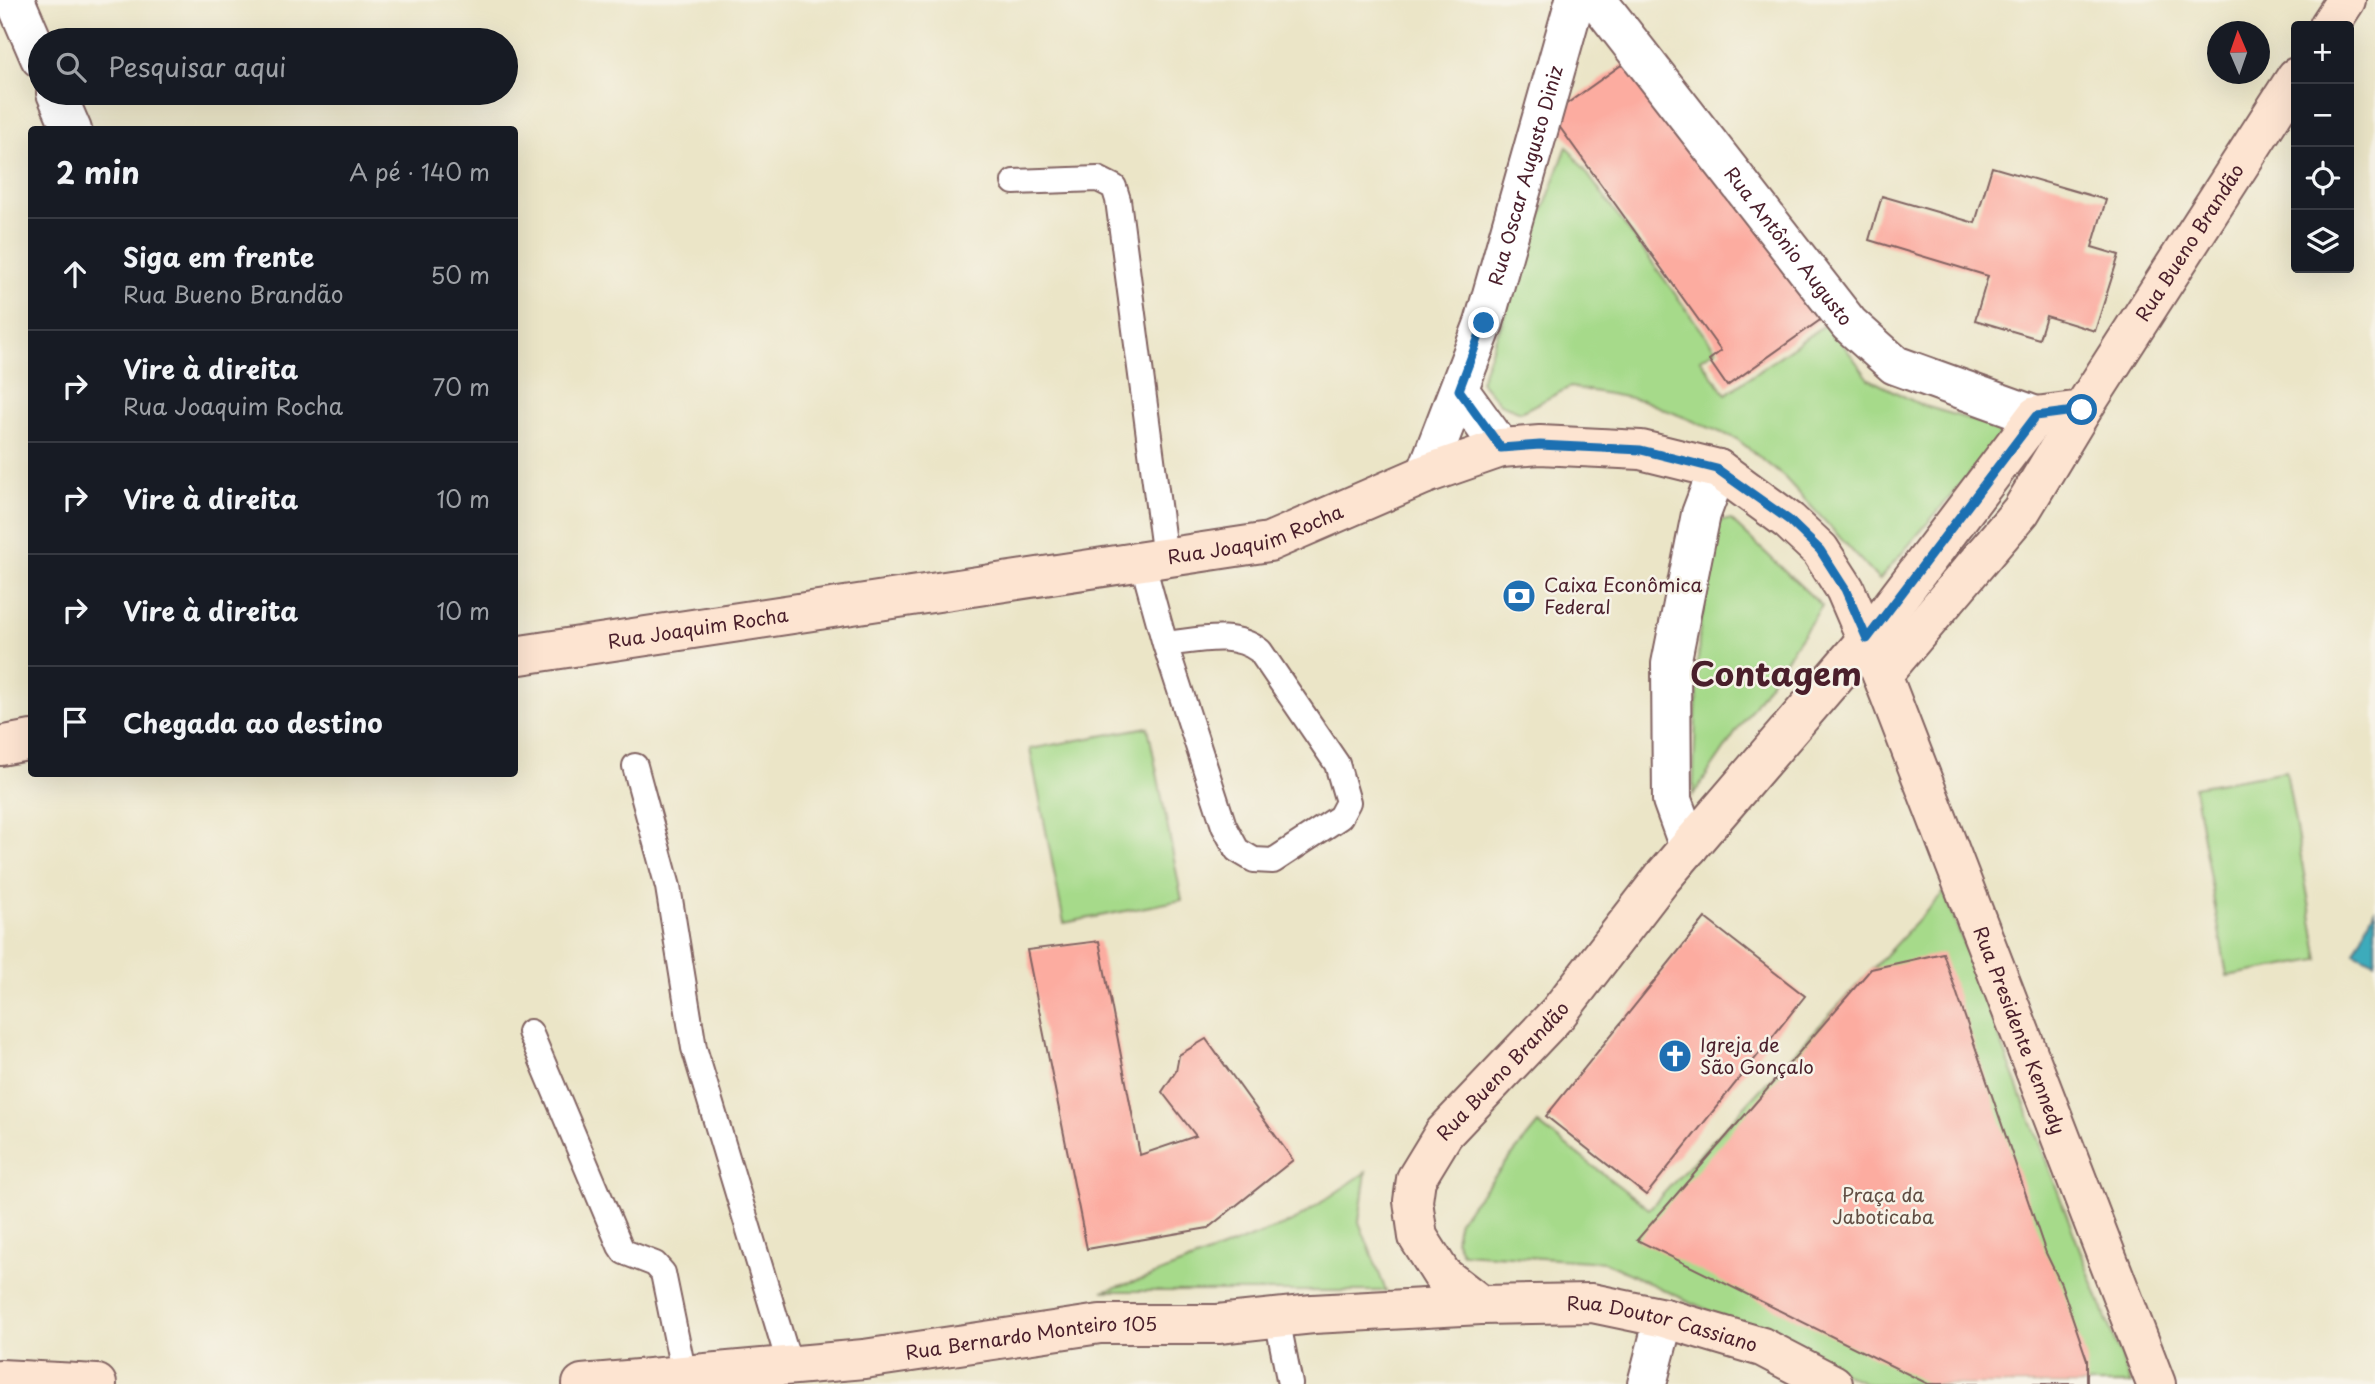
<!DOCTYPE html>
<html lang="pt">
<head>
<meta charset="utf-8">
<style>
  body { margin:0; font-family:"Playpen Sans",sans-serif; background:#242831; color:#f1f3f6 }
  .controls { position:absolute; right:21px; top:21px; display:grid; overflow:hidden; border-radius:7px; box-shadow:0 7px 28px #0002 }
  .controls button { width:63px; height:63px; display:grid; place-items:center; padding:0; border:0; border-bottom:2px solid #363941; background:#171b24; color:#f1f3f6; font:35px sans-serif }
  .compass { position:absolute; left:2207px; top:21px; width:63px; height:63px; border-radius:50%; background:#171b24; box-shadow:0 7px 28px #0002; rotate:358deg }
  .stop { position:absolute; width:21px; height:21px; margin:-16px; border:5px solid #1f6fb2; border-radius:50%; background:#fff }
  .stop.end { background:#1f6fb2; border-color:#fff; box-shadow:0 2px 7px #0008 }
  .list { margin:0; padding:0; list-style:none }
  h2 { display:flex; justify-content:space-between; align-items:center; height:91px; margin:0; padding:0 28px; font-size:30px }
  h2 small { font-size:23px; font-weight:400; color:#9ea1a6 }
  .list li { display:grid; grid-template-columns:46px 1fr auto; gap:21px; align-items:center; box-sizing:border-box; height:112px; padding:0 28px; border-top:2px solid #363941 }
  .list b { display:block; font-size:26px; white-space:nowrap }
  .list p { margin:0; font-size:23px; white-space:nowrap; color:#9ea1a6 }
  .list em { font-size:23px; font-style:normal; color:#9ea1a6 }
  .icon { flex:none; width:38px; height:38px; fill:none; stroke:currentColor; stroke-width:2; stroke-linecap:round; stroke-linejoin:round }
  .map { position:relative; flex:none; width:2375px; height:1384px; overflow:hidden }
  .search { position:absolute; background:#171b24; box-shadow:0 7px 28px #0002; left:28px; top:28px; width:490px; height:77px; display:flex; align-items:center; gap:18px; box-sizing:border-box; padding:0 24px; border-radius:38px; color:#9ea1a6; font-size:26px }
  .panel { position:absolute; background:#171b24; box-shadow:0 7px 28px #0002; left:28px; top:126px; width:490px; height:651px; border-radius:7px }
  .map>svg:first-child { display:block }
  .green { fill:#a6da8a; stroke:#787c5a; stroke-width:2 }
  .water { fill:#3dabbb; stroke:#446573; stroke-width:2 }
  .building { fill:#fcaca0 }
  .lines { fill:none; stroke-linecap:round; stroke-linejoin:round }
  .lane-casing { stroke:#826462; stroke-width:28 }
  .street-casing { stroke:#826462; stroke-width:42 }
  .secondary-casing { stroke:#826462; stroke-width:42 }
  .lane { stroke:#fff; stroke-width:24 }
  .street { stroke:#fff; stroke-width:38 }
  .secondary { stroke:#fde4d1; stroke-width:38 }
  .route { stroke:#1f6fb2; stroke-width:9 }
  .labels { text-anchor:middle; stroke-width:5; stroke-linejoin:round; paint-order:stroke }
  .street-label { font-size:19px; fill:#4a1f2b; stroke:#f7f3e8 }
  .poi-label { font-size:19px; fill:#4a1f2b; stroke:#f7f3e8; text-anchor:start }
  .park-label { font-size:19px; fill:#614e43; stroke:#f7f3e8 }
  .town-label { font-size:33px; font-weight:bold; fill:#4a1f2b; stroke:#f7f3e8 }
</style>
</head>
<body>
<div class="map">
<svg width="2375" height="1384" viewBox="0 0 2375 1384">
  <rect width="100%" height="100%" fill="#f7f3e8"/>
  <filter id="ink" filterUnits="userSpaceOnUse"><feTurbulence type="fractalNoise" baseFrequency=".0143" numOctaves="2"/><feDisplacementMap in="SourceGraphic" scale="14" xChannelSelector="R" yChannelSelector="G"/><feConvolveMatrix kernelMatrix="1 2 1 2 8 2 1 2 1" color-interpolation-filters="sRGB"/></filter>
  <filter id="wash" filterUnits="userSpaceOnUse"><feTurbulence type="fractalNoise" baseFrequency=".00686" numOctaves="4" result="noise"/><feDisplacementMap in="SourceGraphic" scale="28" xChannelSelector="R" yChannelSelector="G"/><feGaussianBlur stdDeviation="1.57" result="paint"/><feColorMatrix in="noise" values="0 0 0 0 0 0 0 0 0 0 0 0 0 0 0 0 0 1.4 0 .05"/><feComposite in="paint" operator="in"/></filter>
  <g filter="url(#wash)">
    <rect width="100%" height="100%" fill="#ebe5c7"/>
    <!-- green -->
    <path class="green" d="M1567,146l149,204 -16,9 26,35 101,-71 42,56 52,26 86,25 -128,150 -94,-102 -48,-39 -95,-39 -72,-13 -49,25 -21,-8 -20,-23z
      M1721,520h10l91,86 -129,189 6,-160 15,-105z
      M1148,727l34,173 -118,23 -34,-174z
      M2286,771l33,189 -92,16 -33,-189z
      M1944,892l187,492h-264l-263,-122 -142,-9 -7,-14 4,-19 79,-96 111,85z
      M1366,1172l-7,50 27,69h-284l42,-12 150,-58z"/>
    <!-- water -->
    <path class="water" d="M2375,909v53l-21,-10z"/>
    <g id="blocks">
      <!-- building -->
      <path class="building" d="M1634,56l189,262 -96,68 -18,-26 12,-9 -170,-236z
        M1992,167l114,33 -14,47 27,8 -24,76 -49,-15 -7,23 -64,-19 13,-44 -119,-36 13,-44 93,27z
        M1705,918l100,78 -159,199 -100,-79z
        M1099,941l41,214 56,-19 -34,-44 14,-21 3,-16 27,-16 87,121 -85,68 -121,21 -60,-299z
        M1943,953l103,300 15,31 26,76v24h-159l-291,-144 234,-271z"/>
    </g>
  </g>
  <g filter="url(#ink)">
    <use href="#blocks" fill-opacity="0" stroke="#826462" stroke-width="2"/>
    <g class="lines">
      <defs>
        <path id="lane" d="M1014,182l84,-3 16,8 4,13 47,358
          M1142,561l23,83 59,182 13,24 17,10 19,1 67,-44 8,-15 -11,-38 -77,-113c-27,-21 -63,-10 -95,-7
          M635,766l33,121 26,161 96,318
          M530,1032l90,214 4,6 31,12 8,9 21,102
          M1277,1318l13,66"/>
        <g id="street">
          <path d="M15,0l25,58"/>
          <path id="s1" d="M1597,0l252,324 46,41 141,51"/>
          <path d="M56,93l16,37"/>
          <path d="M1459,390l42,58"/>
          <path id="s2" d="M1426,474l58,-151 91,-323"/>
          <path d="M1689,847l-17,-47 -1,-136 30,-150 17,-45"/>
          <path d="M1647,1384l17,-66"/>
        </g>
        <g id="secondary">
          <path d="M2329,26l17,-26"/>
          <path id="s3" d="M514,656l755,-114 157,-68 75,-26 39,-3 101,5 77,19 71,52 31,29 25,39 37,86 274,709"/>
          <path id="s4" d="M1882,675l139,-164 61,-101 214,-333"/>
          <path d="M0,746l32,-6"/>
          <path id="s5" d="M1481,1305l-39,-30 -24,-38 -5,-36 3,-22 28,-46 114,-120 105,-136 204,-238 169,-223 46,-6"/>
          <path d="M0,1379l97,5"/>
          <path id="s6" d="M582,1384l282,-25 236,-35h118l95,-10 168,-9 111,-2 72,15 98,29 71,37"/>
        </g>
      </defs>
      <!-- lane casing -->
      <use href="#lane" class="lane-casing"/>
      <!-- street casing -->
      <use href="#street" class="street-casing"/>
      <!-- secondary casing -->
      <use href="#secondary" class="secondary-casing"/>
      <!-- lane -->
      <use href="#lane" class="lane"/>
      <!-- street -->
      <use href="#street" class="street"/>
      <!-- secondary -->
      <use href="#secondary" class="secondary"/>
    </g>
  </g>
  <g class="lines" filter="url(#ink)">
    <!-- route -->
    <path class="route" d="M1484,323l-25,67 42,58 39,-3 101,5 76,19 72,51 31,30 25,39 22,50 169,-223 46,-6"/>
  </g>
  <!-- icons -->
  <defs>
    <symbol id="bank-disc" viewBox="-11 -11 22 22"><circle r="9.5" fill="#1f6fb2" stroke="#f7f3e8"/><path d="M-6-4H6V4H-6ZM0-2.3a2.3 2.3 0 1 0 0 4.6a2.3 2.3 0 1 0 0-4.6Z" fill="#fff"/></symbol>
    <symbol id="church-disc" viewBox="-11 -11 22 22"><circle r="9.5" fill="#1f6fb2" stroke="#f7f3e8"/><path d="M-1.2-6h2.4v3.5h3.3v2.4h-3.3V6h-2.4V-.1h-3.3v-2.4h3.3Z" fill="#fff"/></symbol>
  </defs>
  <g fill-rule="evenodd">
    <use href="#bank-disc" x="1500" y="577" width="38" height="38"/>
    <use href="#church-disc" x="1656" y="1037" width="38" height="38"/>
  </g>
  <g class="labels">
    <!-- street labels -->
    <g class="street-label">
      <text dy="7" stroke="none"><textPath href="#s2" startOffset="315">Rua Oscar Augusto Diniz</textPath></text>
      <text dy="7" stroke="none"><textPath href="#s4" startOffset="532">Rua Bueno Brandão</textPath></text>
      <text dy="7" stroke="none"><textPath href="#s1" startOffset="312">Rua Antônio Augusto</textPath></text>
      <text dy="7" stroke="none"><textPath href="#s3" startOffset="752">Rua Joaquim Rocha</textPath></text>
      <text dy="7" stroke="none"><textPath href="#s3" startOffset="186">Rua Joaquim Rocha</textPath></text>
      <text dy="7" stroke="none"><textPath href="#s3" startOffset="1885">Rua Presidente Kennedy</textPath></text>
      <text dy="7" stroke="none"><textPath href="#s5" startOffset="292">Rua Bueno Brandão</textPath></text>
      <text dy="7" stroke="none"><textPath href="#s6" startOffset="1087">Rua Doutor Cassiano</textPath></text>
      <text dy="7" stroke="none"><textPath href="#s6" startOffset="452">Rua Bernardo Monteiro 105</textPath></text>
    </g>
    <!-- poi labels -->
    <g class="poi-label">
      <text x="1544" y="592">Caixa Econômica<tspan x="1544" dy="22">Federal</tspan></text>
      <text x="1700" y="1052">Igreja de<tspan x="1700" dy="22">São Gonçalo</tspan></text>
    </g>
    <!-- park labels -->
    <g class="park-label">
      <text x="1883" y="1202">Praça da<tspan x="1883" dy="22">Jaboticaba</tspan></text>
    </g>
    <!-- town labels -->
    <g class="town-label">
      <text x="1776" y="686">Contagem</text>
    </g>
  </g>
</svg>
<div class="controls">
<button>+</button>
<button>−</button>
<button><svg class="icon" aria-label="locate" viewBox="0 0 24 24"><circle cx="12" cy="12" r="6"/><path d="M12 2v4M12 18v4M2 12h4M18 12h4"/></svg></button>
<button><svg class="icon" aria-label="layers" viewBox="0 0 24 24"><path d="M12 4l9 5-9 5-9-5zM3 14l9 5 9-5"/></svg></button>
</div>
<svg class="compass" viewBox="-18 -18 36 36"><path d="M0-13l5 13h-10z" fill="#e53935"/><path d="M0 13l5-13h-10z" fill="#9ea1a6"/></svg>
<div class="stop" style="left:2082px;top:410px"></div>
<div class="stop end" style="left:1484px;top:323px"></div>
<div class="search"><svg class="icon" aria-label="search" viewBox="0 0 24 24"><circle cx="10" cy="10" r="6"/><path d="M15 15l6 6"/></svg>Pesquisar aqui</div>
<section class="panel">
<h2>2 min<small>A pé · 140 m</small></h2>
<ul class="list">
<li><svg class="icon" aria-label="ahead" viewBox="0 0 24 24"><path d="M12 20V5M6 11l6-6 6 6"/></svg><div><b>Siga em frente</b><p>Rua Bueno Brandão</p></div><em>50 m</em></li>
<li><svg class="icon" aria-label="right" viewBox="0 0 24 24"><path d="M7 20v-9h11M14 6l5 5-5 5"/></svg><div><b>Vire à direita</b><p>Rua Joaquim Rocha</p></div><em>70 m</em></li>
<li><svg class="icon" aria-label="right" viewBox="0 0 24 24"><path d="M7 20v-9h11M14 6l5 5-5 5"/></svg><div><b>Vire à direita</b></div><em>10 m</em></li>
<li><svg class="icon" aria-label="right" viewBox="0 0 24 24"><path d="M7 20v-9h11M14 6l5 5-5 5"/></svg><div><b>Vire à direita</b></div><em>10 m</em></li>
<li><svg class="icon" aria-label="arrive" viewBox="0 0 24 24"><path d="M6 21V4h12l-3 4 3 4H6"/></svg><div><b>Chegada ao destino</b></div></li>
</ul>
</section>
</div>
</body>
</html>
